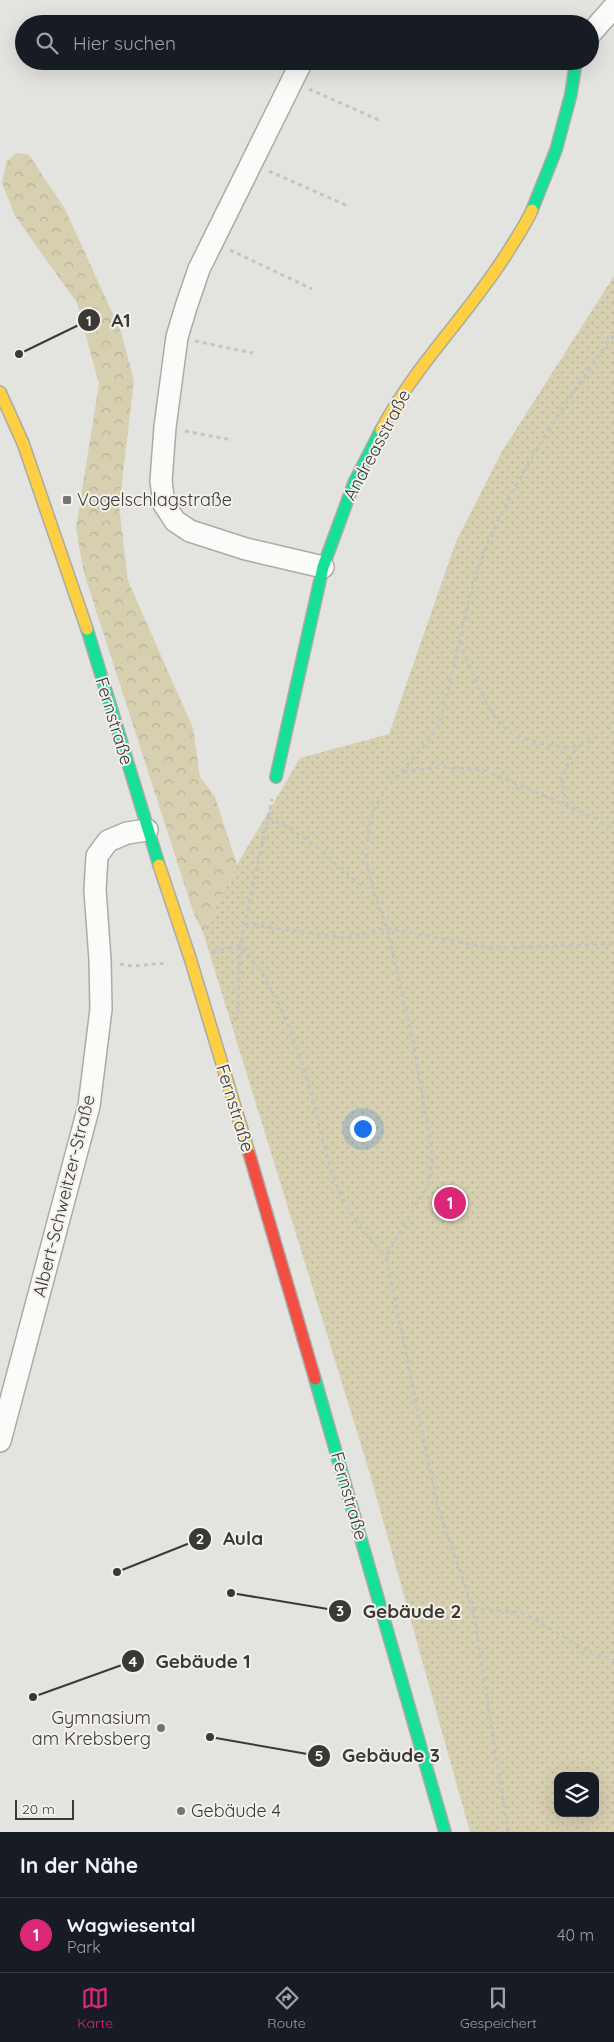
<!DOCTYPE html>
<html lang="de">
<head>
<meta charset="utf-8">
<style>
  body { margin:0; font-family:Quicksand,sans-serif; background:#20242c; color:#f1f3f6 }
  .controls { position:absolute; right:15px; bottom:15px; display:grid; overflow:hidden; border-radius:10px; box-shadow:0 5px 20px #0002 }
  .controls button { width:45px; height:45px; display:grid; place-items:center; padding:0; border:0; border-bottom:1px solid #363941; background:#171b24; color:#f1f3f6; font:25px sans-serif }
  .scale { position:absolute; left:15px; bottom:12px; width:59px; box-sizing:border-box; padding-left:5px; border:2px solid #3a3936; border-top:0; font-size:14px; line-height:18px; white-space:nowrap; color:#3a3936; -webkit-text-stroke:4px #f3f1ea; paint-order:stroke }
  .you { position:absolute; left:362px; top:1128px; width:18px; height:18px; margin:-12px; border:4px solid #fff; border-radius:50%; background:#1a73e8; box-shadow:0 0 0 8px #1a73e833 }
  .badge { display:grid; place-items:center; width:32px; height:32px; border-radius:50%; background:#db2777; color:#fff; font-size:16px; font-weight:700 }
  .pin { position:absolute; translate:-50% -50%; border:2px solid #fff; box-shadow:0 1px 5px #0006 }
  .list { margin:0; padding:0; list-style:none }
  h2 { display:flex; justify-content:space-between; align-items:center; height:65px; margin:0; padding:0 20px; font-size:21px }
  h2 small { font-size:16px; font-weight:400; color:#9ea1a6 }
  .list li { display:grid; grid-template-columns:32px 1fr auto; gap:15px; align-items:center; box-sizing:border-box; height:75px; padding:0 20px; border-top:1px solid #363941 }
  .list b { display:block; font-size:19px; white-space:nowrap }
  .list p { margin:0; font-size:16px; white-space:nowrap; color:#9ea1a6 }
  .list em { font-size:16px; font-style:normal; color:#9ea1a6 }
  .icon { flex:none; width:28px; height:28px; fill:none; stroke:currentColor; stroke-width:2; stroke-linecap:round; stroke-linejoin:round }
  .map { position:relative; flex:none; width:614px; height:1832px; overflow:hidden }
  .search { position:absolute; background:#171b24; box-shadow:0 5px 20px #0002; left:15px; right:15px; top:15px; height:55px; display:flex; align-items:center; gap:12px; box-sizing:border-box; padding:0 18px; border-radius:28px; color:#9ea1a6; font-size:19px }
  .sheet { height:140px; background:#171b24 }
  nav { display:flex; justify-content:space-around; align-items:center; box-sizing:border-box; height:70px; border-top:1px solid #363941; background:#171b24; font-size:14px; color:#9ea1a6 }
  nav a { display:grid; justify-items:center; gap:2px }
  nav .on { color:#db2777 }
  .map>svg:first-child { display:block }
  .grass { fill:url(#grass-dots); fill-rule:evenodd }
  .forest { fill:url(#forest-crowns) }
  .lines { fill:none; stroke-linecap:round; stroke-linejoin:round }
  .street-casing { stroke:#aaaaa7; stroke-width:24 }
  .fast-casing { stroke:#aaaaa7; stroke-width:14 }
  .slow-casing { stroke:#aaaaa7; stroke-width:14 }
  .jam-casing { stroke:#aaaaa7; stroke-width:14 }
  .path { stroke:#c4c4c4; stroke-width:3; stroke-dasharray:4 4; stroke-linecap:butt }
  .street { stroke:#fbfbfa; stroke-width:21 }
  .fast { stroke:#16e098; stroke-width:11 }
  .slow { stroke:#ffcf43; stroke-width:11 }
  .jam { stroke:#f24e42; stroke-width:11 }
  .poi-dot { fill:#757471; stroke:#f3f1ea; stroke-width:2 }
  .labels { text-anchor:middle; stroke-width:4; stroke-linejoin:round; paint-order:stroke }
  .street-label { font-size:18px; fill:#3a3936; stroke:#f3f1ea }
  .poi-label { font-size:18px; fill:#3a3936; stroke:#f3f1ea; text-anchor:start }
  .leader { fill:none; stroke:#3a3936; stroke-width:2 }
  .callout-dot { fill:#3a3936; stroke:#f3f1ea; stroke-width:2 }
  .mark-label { font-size:15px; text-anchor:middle; font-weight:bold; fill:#fff }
  .callout-label { font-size:19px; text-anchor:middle; font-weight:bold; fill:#3a3936; stroke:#f3f1ea; stroke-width:4; stroke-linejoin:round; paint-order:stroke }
</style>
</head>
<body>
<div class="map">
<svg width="614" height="1832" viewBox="0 0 614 1832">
  <defs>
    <pattern id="grass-dots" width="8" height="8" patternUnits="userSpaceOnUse" patternTransform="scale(1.25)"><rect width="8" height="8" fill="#d6cfb0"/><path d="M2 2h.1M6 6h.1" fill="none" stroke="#b8b298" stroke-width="1.8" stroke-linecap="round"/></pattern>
    <pattern id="forest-crowns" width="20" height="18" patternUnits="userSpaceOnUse" patternTransform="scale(1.25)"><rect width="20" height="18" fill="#d6cfb0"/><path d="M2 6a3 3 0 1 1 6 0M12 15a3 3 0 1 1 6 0" fill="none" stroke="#b8b298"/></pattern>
  </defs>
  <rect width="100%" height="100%" fill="#e3e3df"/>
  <!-- grass -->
  <path class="grass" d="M614,276v1556h-144l-100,-358 -167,-542 34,-67 63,-107 89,-24 67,-192 45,-89zM558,1776h37v37h-37z"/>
  <!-- forest -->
  <path class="forest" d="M17,153l12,2 36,54 56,123 13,49 -15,125 9,75 65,147 7,49 15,20 22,68 -34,67 -9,-18 -110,-341 -8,-45 23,-144 -22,-81 -62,-87 -13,-33 5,-22z"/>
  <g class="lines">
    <defs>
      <path id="street" d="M590,34l24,-27
        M302,61l-103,208 -13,38 -9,30 -12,90 -4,54 3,23 11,17 15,10 56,18 77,18
        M0,1441l89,-335 12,-97 -1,-49 -5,-70 2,-34 11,-15 19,-8 20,-3"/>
      <path id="fast" d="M532,210l24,-60 15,-56 5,-33
        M87,629l72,236
        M276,777l47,-210 31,-84 27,-53
        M315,1379l130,453"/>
      <path id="slow" d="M0,392l23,51 64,186
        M381,430c35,-66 89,-117 128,-180 8,-13 17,-26 23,-40
        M159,865l31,93 59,195"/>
      <path id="jam" d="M249,1153l66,226"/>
    </defs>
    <!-- street casing -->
    <use href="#street" class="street-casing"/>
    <!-- fast casing -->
    <use href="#fast" class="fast-casing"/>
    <!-- slow casing -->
    <use href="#slow" class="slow-casing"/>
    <!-- jam casing -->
    <use href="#jam" class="jam-casing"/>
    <!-- path -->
    <path class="path" d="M309,89l72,32
      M269,171l79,35
      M230,250l82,39
      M195,341l58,12
      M185,431l47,9
      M460,642c10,25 23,62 41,82 15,16 60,27 80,21 13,-4 23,-13 33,-21
      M404,772l36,-5 44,3 84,36 29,13 17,11
      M567,805l-6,-26 11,-25 9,-9
      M268,818l18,8 30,20 43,38 14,5
      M245,924l101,14 41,-10 103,20 124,-4
      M213,952l27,-7c29,31 50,81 63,121 24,74 21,132 83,190
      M120,964l12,2 36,-3
      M234,1021l4,-10 2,-66 32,-146
      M473,1609l48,3 71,41 22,7
      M508,1832l-35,-223 -36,-105 -51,-248 44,-74 2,-31 -19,-110 -26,-113 -14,-39 -7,-31 3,-32 6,-19 12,-19 41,-47 11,-16c19,-63 25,-131 53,-191 30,-68 74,-131 116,-192l6,-6"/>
    <!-- street -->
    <use href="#street" class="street"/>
    <!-- fast -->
    <use href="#fast" class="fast"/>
    <!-- slow -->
    <use href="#slow" class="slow"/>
    <!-- jam -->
    <use href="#jam" class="jam"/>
  </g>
  <!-- markers -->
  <g class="poi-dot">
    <rect x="62" y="495" width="10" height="10" rx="2.5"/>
    <circle cx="161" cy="1728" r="5"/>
    <circle cx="181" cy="1811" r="5"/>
  </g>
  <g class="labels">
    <!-- street labels -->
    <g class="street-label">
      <text transform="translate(377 445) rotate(-62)" y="6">Andreasstraße</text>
      <text transform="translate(114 721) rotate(73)" y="6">Fernstraße</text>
      <text transform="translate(235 1108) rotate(73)" y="6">Fernstraße</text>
      <text transform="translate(64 1196) rotate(-76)" y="6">Albert-Schweitzer-Straße</text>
      <text transform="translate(349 1496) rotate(74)" y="6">Fernstraße</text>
    </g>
    <!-- poi labels -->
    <g class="poi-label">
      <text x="77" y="506">Vogelschlagstraße</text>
      <text x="151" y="1724" text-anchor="end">Gymnasium<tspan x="151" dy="21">am Krebsberg</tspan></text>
      <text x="191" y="1817">Gebäude 4</text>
    </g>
  </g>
  <!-- callouts -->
  <path class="leader" d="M19 354L89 320M117 1572L200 1539M231 1593L340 1611M33 1697L133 1661M210 1737L319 1756"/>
  <g class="callout-dot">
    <circle cx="19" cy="354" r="5"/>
    <circle cx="117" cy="1572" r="5"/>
    <circle cx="231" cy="1593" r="5"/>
    <circle cx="33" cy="1697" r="5"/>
    <circle cx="210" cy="1737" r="5"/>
    <circle cx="89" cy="320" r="12"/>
    <circle cx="200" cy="1539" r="12"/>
    <circle cx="340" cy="1611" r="12"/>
    <circle cx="133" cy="1661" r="12"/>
    <circle cx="319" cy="1756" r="12"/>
  </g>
  <g class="mark-label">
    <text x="89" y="326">1</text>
    <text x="200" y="1544">2</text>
    <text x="340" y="1616">3</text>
    <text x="133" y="1667">4</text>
    <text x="319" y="1761">5</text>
  </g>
  <g class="callout-label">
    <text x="121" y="327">A1</text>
    <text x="243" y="1545">Aula</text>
    <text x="412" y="1618">Gebäude 2</text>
    <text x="203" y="1668">Gebäude 1</text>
    <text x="391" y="1762">Gebäude 3</text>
  </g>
</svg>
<div class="controls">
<button><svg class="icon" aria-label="layers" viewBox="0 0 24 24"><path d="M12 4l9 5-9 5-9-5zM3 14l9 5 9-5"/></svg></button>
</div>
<div class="scale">20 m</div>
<div class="you"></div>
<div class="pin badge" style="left:450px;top:1203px">1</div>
<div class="search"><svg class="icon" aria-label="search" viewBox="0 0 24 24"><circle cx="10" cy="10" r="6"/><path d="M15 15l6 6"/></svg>Hier suchen</div>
</div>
<section class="sheet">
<h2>In der Nähe<small></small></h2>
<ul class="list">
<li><span class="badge">1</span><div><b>Wagwiesental</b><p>Park</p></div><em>40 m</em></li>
</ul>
</section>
<nav>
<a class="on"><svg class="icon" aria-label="map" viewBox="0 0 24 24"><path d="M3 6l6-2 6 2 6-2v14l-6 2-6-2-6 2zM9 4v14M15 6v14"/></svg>Karte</a>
<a><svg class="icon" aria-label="directions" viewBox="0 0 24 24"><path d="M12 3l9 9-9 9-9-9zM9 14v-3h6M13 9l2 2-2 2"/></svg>Route</a>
<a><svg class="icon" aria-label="saved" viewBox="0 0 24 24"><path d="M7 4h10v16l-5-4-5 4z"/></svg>Gespeichert</a>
</nav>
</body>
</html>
